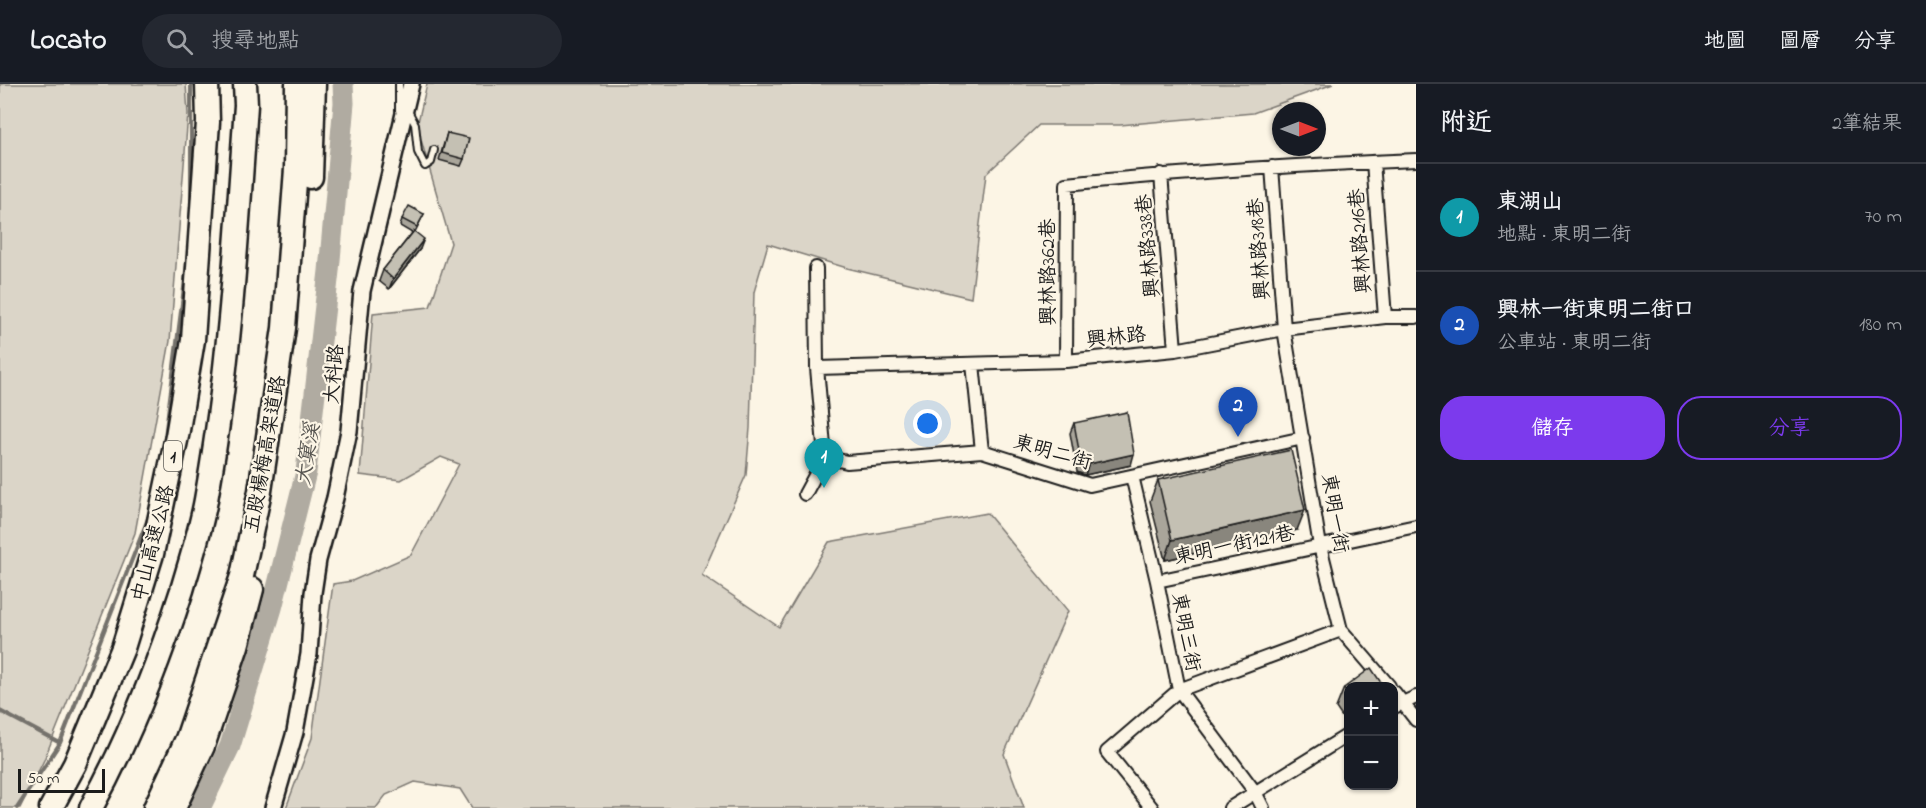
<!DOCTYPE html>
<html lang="zh-TW">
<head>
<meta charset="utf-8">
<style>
  body { margin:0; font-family:"Indie Flower","LXGW WenKai TC",sans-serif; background:#242831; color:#f1f3f6 }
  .controls { position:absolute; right:18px; bottom:18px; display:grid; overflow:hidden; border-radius:12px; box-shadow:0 2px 4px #0004 }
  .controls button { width:54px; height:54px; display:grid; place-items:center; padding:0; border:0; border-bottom:2px solid #363941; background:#171b24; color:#f1f3f6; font:30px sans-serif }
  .compass { position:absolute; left:1272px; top:18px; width:54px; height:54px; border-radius:50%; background:#171b24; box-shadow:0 2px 4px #0004; rotate:90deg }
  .scale { position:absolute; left:18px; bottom:15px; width:87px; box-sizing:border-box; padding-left:6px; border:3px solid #1c1c1c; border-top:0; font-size:16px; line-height:21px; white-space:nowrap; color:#1c1c1c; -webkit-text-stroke:4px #fcf5e5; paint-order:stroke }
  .you { position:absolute; left:928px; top:340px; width:21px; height:21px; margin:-15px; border:4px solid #fff; border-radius:50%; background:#1a73e8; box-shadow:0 0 0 9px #1a73e833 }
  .badge { display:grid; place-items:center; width:39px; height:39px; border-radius:50%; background:#7c3aed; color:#fff; font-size:20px; font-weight:700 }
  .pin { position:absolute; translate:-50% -50px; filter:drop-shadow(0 2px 3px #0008) }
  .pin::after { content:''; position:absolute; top:32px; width:21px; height:18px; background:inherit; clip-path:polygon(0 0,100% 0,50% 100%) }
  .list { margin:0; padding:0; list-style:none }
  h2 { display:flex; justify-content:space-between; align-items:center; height:78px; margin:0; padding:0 24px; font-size:26px }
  h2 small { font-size:20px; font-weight:400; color:#9ea1a6 }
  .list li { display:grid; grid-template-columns:39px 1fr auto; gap:18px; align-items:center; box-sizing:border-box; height:108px; padding:0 24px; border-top:2px solid #363941 }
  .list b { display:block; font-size:22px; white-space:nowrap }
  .list p { margin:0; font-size:20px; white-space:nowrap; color:#9ea1a6 }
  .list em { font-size:20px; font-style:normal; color:#9ea1a6 }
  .actions { display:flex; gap:12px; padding:18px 24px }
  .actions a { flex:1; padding:14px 0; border:2px solid #7c3aed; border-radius:24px; text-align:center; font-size:21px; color:#7c3aed }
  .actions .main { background:#7c3aed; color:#fff }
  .icon { flex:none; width:33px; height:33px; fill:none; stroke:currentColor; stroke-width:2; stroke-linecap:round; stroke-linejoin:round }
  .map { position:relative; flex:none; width:1416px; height:724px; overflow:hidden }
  header { display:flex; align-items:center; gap:36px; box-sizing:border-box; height:84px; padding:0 30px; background:#171b24; border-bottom:2px solid #363941 }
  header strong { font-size:28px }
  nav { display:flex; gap:33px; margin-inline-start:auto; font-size:21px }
  .search { width:420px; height:54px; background:#242831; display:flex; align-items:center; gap:15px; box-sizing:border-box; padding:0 21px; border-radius:33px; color:#9ea1a6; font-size:22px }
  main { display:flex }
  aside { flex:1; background:#171b24 }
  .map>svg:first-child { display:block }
  .green { fill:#dbd5c8; stroke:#7c7872; stroke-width:1.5 }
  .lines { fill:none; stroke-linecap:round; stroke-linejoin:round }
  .stream { stroke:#75726c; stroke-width:4 }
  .river { stroke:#b0aba1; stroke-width:21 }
  .service-casing { stroke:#1c1c1c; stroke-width:10 }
  .minor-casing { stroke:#1c1c1c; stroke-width:16 }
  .tertiary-casing { stroke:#1c1c1c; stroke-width:20 }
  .motorway-casing { stroke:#1c1c1c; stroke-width:27 }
  .service { stroke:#fcf5e5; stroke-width:6 }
  .minor { stroke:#fcf5e5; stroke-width:12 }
  .tertiary { stroke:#fcf5e5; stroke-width:15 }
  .motorway { stroke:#fcf5e5; stroke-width:22 }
  .wall { fill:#a9a59a; stroke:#1c1c1c; stroke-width:1.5 }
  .shaded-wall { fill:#89867d; stroke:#1c1c1c; stroke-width:1.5 }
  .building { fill:#c4c0b3; stroke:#1c1c1c; stroke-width:1.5 }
  .labels { text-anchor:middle; stroke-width:4.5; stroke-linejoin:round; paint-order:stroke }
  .shield { fill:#fcf5e5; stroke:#5f5d58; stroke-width:1.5 }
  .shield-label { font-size:18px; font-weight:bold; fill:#1c1c1c }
  .street-label { font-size:20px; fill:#1c1c1c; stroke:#fcf5e5 }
  .water-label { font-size:21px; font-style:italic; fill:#575551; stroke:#fcf5e5 }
</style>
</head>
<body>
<header>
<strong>Locato</strong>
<div class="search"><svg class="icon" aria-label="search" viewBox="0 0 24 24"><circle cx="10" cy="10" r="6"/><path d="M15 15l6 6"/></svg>搜尋地點</div>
<nav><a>地圖</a><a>圖層</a><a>分享</a></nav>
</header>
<main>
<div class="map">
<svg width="1416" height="724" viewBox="0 0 1416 724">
  <rect width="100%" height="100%" fill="#fcf5e5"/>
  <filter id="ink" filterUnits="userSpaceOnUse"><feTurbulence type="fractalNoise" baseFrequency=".0167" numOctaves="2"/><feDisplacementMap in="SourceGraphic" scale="12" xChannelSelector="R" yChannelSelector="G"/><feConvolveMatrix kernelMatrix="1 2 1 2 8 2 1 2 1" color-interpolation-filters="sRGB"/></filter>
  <g filter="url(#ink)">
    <!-- green -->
    <path class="green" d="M0,0h186l2,30 -18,227 -35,192 -91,227 -24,48h-20z
      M427,0h906l-80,29 -133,12h-81l-53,49 -15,124 -124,-30 -79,-24 -14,48 -4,136 -4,47 -44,100 77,52 50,-85 158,-29 81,98 -64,143 20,54h-552l-12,-19 -45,-7 -29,13 -10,13h-90l26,-70 21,-154 19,-3 59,-26 48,-91 -18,-7 -40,23 -41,-5 13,-162 57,-6 21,-64 -34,-117z"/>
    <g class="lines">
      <!-- stream -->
      <path class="stream" d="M191,0v119
        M164,361l24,-189
        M0,627l60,32
        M17,724l43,-65 89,-227"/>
      <!-- river -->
      <path class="river" d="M200,724l30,-62 42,-138 34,-136 23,-201 15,-168 -1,-19"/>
      <defs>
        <path id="service" d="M399,26v-26
          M408,27l7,13 3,28 7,14 6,-4 3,-12"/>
        <path id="minor" d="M1373,78l12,155
          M1272,83l12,162 36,217 21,84 48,56
          M1161,90l14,176
          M1066,277l1,-177c116,-12 232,-19 349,-24
          M973,280l9,87
          M817,284l249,-7 109,-11 109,-21 101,-12h31
          M825,373l22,5 135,-11 108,34 213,-47
          M1132,392l25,105 22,109 76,102 8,16
          M805,410l20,-37 -8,-89 -1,-100
          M1157,497l259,-55
          M1394,608l22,28
          M1394,623l22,-10
          M1152,724l-45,-56 72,-62 162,-60
          M1230,724l118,-73"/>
        <path id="tertiary" d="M273,724l22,-76 14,-78 4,-61 5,-33 17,-62 14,-67 13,-140 49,-207"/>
        <path id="motorway" d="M311,93l3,-93
          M51,724l24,-44 48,-116 29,-94 25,-118 16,-96 15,-218 -1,-38
          M91,724c38,-69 67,-143 91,-218 9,-31 20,-64 25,-96 23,-129 30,-259 39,-389l-1,-21
          M155,724l32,-69 55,-163 18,-85 24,-163 12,-159 1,-85
          M174,724l29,-62 34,-100 15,-57"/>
      </defs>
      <!-- service casing -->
      <use href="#service" class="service-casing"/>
      <!-- minor casing -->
      <use href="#minor" class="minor-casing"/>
      <!-- tertiary casing -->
      <use href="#tertiary" class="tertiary-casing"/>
      <!-- motorway casing -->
      <use href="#motorway" class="motorway-casing"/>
      <!-- service -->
      <use href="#service" class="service"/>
      <!-- minor -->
      <use href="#minor" class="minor"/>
      <!-- tertiary -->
      <use href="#tertiary" class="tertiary"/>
      <!-- motorway -->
      <use href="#motorway" class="motorway"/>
    </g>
    <!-- wall -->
    <path class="wall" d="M447,49l17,26 -3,7 -22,-6z
      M424,130l-9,18 5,17 -31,40 -10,-8 4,-11 29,-37 -12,-7 2,-7z
      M1074,339l57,42 -46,10 -8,-3 -7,-39z
      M1158,396l139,50 -132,30 -15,-59z
      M1348,603v39l-12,-18 8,-20z"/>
    <!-- shaded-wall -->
    <path class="shaded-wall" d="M424,155l-4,10 -31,40 4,-10z
      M1134,370l-3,11 -46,10 4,-11z
      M1305,426l-8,20 -132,30 7,-20z"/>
    <!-- building -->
    <path class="building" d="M447,49l22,5 -5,21 -22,-6z
      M409,122l15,8 -7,13 -15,-8z
      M414,147l10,8 -31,40 -10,-9z
      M1127,328l7,42 -45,10 -8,-2 -7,-39z
      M1291,366l14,60 -133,30 -14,-60z
      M1371,584l13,19h-36v8l-4,-7z"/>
  </g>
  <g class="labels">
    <!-- shield labels -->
    <rect class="shield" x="164" y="357" width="18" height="30" rx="4.5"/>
    <g class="shield-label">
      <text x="173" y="378">1</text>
    </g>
    <!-- street labels -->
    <g class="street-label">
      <text transform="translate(1359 157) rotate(-94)" y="7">興林路216巷</text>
      <text transform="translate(1147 162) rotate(-95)" y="7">興林路338巷</text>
      <text transform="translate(1258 165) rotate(-94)" y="7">興林路318巷</text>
      <text transform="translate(1047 188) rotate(-90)" y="7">興林路362巷</text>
      <text transform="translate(1116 252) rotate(-6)" y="7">興林路</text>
      <text transform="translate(333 290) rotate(-85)" y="7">大科路</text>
      <text transform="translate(1053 367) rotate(16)" y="7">東明二街</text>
      <text transform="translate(264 370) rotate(-80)" y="7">五股楊梅高架道路</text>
      <text transform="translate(1336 429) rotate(80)" y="7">東明一街</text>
      <text transform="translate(152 459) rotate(-76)" y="7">中山高速公路</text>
      <text transform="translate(1234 460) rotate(-12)" y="7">東明一街121巷</text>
      <text transform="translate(1187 548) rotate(79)" y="7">東明三街</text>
    </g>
    <!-- water labels -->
    <g class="water-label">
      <text transform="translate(307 370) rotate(-81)" y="7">大窠溪</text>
    </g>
  </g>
</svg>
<div class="controls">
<button>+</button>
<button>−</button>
</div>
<svg class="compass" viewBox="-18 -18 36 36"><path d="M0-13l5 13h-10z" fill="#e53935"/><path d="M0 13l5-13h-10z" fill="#9ea1a6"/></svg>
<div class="scale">50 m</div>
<div class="you"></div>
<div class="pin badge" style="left:824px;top:404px;background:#0f9aa8">1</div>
<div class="pin badge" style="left:1238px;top:353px;background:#1a4fb4">2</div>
</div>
<aside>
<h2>附近<small>2筆結果</small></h2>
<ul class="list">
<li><span class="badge" style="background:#0f9aa8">1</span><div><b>東湖山</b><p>地點 · 東明二街</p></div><em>70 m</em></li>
<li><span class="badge" style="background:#1a4fb4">2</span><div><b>興林一街東明二街口</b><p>公車站 · 東明二街</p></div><em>180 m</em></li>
</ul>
<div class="actions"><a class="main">儲存</a><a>分享</a></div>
</aside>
</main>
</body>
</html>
